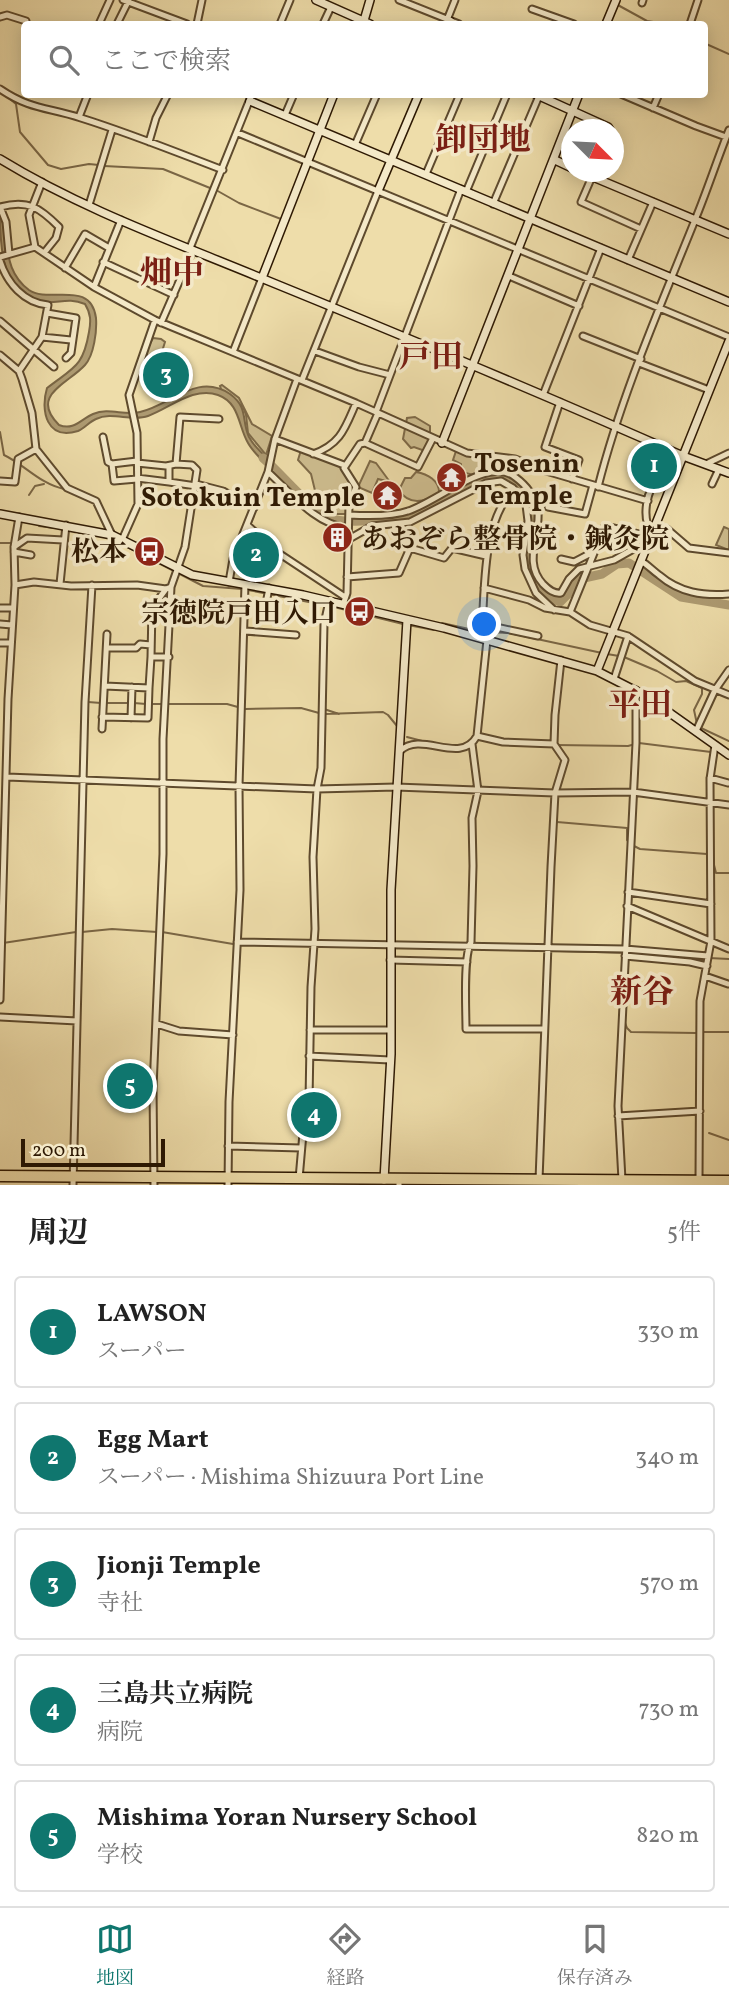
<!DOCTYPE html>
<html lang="ja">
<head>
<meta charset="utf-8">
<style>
  body { margin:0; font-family:Vollkorn,"Noto Serif JP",serif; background:#f2f2f2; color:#222 }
  .compass { position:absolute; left:561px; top:119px; width:63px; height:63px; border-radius:50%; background:#fff; box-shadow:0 4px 18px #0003; rotate:114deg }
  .scale { position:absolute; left:21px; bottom:18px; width:144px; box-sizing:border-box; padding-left:7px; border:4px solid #2e1903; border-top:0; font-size:19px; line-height:24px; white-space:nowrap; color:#2e1903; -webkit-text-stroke:5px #f4e9c8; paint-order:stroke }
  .you { position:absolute; left:485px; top:625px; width:24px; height:24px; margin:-18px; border:5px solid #fff; border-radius:50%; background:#1a73e8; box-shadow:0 0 0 10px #1a73e833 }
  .badge { display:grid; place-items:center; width:46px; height:46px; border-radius:50%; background:#0f766e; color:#fff; font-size:23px; font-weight:700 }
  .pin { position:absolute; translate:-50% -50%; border:4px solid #fff; box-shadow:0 2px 7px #0006 }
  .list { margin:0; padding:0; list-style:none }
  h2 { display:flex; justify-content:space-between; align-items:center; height:91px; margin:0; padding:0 28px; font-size:30px }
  h2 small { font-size:23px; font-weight:400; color:#767676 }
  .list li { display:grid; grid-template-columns:46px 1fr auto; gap:21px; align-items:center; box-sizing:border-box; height:112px; margin:0 14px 14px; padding:0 14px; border:2px solid #e0e0e0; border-radius:7px }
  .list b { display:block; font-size:26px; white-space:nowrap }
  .list p { margin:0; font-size:23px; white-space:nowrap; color:#767676 }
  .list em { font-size:23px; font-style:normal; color:#767676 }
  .icon { flex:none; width:38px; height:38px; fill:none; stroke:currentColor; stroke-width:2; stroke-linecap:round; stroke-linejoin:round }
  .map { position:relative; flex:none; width:729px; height:1185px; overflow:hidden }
  .search { position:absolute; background:#fff; box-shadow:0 4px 18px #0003; left:21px; right:21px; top:21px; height:77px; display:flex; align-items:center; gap:18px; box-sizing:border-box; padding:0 24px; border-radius:7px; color:#767676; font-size:26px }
  .sheet { height:721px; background:#fff }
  nav { display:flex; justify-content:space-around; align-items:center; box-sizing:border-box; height:98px; border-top:2px solid #e0e0e0; background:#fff; font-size:19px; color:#767676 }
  nav a { display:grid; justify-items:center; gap:4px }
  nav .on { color:#0f766e }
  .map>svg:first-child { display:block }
  .green { fill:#cdbc8e; stroke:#7e6a48; stroke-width:2 }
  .water { fill:#ad9a71; stroke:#7a6645; stroke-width:2 }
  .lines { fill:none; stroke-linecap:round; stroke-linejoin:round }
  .stream { stroke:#7a6645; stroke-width:2 }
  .river { stroke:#ad9a71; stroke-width:9 }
  .street-casing { stroke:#5e4a2d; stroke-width:9 }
  .secondary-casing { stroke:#2e1903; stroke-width:10 }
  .highway-casing { stroke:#2e1903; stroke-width:13 }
  .street { stroke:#f4e9c8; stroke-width:5 }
  .secondary { stroke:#f4e9c8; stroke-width:7 }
  .highway { stroke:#eda; stroke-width:10 }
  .labels { text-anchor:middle; stroke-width:7; stroke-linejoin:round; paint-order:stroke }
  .poi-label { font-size:28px; font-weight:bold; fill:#2e1903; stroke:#f4e9c8; text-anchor:end }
  .quarter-label { font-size:32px; font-weight:bold; fill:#7a1f14; stroke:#f4e9c8 }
</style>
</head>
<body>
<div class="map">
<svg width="729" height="1185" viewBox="0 0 729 1185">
  <rect width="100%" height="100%" fill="#eda"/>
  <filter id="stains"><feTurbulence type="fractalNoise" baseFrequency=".00286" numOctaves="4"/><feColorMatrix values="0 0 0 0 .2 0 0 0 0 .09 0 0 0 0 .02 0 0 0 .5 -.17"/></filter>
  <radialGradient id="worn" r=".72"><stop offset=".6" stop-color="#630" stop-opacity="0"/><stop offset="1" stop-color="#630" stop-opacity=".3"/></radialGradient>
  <!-- green -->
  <path class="green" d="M153,338l8,1 4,3 -5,16 12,5 1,3 -11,1 -2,-5h-13v-13z
    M179,368l8,3 -5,19 -7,-2c-3,-11 -4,-13 4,-20z
    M222,385l17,13 13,26 20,12 -6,19 -18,-22 -2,-18 -3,-8 -22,-18 -1,-3z
    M415,417l15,9v13l-5,12 -11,-4 -3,1 -8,-9 4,-21z
    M301,450l38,16 14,19 -6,29h-12l-17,-11 -7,-29 -13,-14z
    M456,451l30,8 -1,8 -11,8 -13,-3v-8l-8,-4z
    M370,461l6,2 14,19 -12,-3 -6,14 -14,-6z
    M416,472c11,2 24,8 23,22 -15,8 -30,12 -40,-4l6,-12h6z
    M724,527l5,2v21l-13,-5z"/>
  <!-- water -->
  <path class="water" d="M0,213c10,28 2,57 29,77 20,14 62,-11 67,28 1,13 -2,37 -11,47 -17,19 -56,30 -26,60 15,6 22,-6 34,-11 16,-7 31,2 47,-2 31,-7 57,-40 90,-18 19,14 11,26 19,43 5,9 13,17 22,24l-2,6c-7,-7 -16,-15 -21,-24 -10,-17 -8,-40 -30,-48 -24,-9 -48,13 -70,21 -17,6 -36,-5 -52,3 -7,3 -11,9 -18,12 -31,10 -38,-20 -31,-43 27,-21 36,-21 42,-56 2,-11 2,-18 -4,-28 -18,-7 -26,0 -42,-2 -42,-5 -43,-57 -43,-89z"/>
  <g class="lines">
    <!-- stream -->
    <path class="stream" d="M616,4l31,17 19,3
      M704,43l25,11
      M5,95l11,9 4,28 28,33 13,4 28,-5 10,1
      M104,166l59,3 47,19
      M216,190l23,13 42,16
      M0,432l4,23c21,10 36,29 60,34
      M29,495l6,-9 9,-2
      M39,526l15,2
      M110,538l93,48 39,3
      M0,543h13
      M248,590l76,15
      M330,606l73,18
      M442,623l36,8
      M408,625l26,5
      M484,632l25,1 93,20
      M607,654l12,2
      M624,657l33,14 19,11 10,-1 16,7v6l-8,16 3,14
      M320,700l1,-70
      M88,702l13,1
      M106,703h23
      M134,703l12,1
      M152,704h75l18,5 56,-1 18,5
      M324,709l15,5
      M325,714l58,-2 5,3 9,11
      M701,728l28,13
      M407,737l19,5
      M480,739l11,3
      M556,745l72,1 11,-3 72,9
      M557,822l70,6v12l2,2
      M634,846l6,3 67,5
      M714,865l2,8h13
      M82,932l30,-3 45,3
      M162,932l71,12 62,2
      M3,943l73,-11
      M427,948l29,1
      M490,949l140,4 74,7
      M709,958l20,1
      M624,1020l3,8 4,4 65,1
      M704,1032h25
      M709,1133l20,7"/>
    <!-- river -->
    <path class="river" d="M263,458c20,17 45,50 68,60 9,5 21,3 31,3 15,-1 34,0 48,-5 26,-9 71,-48 97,-38 57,21 -15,104 53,124l8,-8 7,-14 27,-6 15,-10 12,-1 52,34 48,8"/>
    <defs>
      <path id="street" d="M123,0l64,24
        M399,0l60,24
        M642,3l1,-3
        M532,9l42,15
        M0,17l7,-2 19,6
        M447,20l8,-20
        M99,24l11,-24
        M117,24l12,-24
        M197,24l5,-24
        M280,24l10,-24
        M323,24l8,-17
        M690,24l8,-24
        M0,89c31,21 47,18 81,29 48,15 95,34 142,52
        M621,94l75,32 30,11
        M653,108l6,-14
        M285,115l9,-21
        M79,117l9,-23
        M238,133l491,204
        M149,142l7,-24 12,-24
        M355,145l22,-51
        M594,172l-13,30 60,27
        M426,174l34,-80
        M466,192l41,-98
        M493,204l46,-108
        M89,205l23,-75
        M121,220l-27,67 61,33 201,83 111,50 48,6 31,12 102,30
        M35,247l-6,-32 13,-33
        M190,248l62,-154
        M9,254l-3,-32 -6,-15c28,-8 40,1 59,20l-3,11 -12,15
        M0,257l35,-10 59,40
        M628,260l25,-58
        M0,261c7,22 24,42 48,44l-6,32 -23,34
        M103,262l71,33
        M65,268l20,-34 24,14
        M509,276l70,30
        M47,313l29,5 -5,35 -5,5
        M0,321l54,46
        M161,323l32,-73
        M583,336l58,23
        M42,337l29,3
        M315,351l44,16 31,8
        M233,352l29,-74
        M0,355l19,16 3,8 10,34 4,36 31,39 29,13 16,34
        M639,363l70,27
        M302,380l76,-189
        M543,395l58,-147
        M560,402l-15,45 34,13 -7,19
        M376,412l85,-223
        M103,437l5,25 4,2 25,-3
        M275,439l69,26
        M365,443l53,24 15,-29
        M313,454c28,-10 32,-26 43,-51
        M137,463l29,3 10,-2 16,1 5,5 -12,77 -14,40 -8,152v115l-10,234 1,97
        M112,464l2,17 23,-2
        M176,464l4,-47 39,2
        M706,464l23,-11
        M169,466v16l27,4
        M268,472c23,21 48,53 80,56
        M137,478l32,4
        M0,481l15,1 3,-23 18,-10
        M196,484l27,7 31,17
        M712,484l7,-15
        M598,487c23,-91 62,-180 97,-267 12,-29 22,-60 34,-90
        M548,507l37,7 8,-29
        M349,515c18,1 42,2 59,-4 29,-9 80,-55 107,-34 11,8 22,21 23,35 2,26 -15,50 5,72 6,6 11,10 18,9l8,-14 10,-10 35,-9 23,-13h10
        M247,525l33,29 65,43
        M655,525l12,4 22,19 40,5
        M652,533c-11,-15 -6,-44 8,-56l14,1
        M349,539l23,-13 38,-4 76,-39 15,-2 12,7 13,17 2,16 -5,34 2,14 11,24 18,17
        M122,540l16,-36 -1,-71 -8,-38 26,-75
        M14,547l13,-9 36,2
        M14,552l17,3
        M561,559l13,3 21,-11
        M641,561c7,4 12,10 18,14 21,18 44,21 70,19
        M347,577l52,-4 11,-25 34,10 8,-10 34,8
        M229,582l4,-23 35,-87 7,-33 22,-60
        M60,584l6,-59
        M15,585l19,-3 37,4 66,-1 29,4 5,-2
        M484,588l45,12 16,8 25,4 20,13 38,11 67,45 34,14
        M343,605l4,-12 2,-89 7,-17 -12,-19 16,-24 5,-1 13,-30
        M0,608h13
        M570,612l35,-86 46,11
        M264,614l5,-26
        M0,624l12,1
        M482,624l56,12
        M245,631l51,4
        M481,638c5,-46 -1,-114 33,-149
        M0,643h11
        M107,648h29l4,-4 11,1
        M151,657l1,-49 14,-19
        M614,679l14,-43
        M105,686l44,2 2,-31h18
        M102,717l46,1 1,-30
        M131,718l1,-31
        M102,729l5,-95
        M696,731l19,-41 14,-20
        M477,736l26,6 51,2
        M472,744l6,47 -6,27 1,48 -2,76c-8,15 -5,68 -5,87h77
        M400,751c22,-21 60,15 77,-15l10,-96
        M7,777l310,12 79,-2 159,6 78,-1 96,13
        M710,778l18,5
        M628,892l83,12
        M627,906l102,43
        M237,942l388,7 83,7
        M625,956l65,6 17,4
        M390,960l77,2
        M705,976l23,8
        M0,1000l8,-301 7,-114 -1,-38 5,-30
        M0,1017l77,4
        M157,1024l22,7 54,4
        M310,1030h81
        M309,1056l81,4
        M618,1116l82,-5
        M228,1146l73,2
        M299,1179l5,-57 5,-21 2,-114 4,-58 -2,-72 4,-68 4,-21 3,-144 5,-23
        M539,1180l12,-313 4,-74 10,-33 -11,-16 1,-29 6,-55
        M622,1180l-4,-74 18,-363v-53
        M699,1181l1,-180 11,-60 -1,-162 5,-34
        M73,1185l12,-483 7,-117
        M228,1185l1,-83 11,-212 -1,-104 6,-202
        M399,1185v-1"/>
      <path id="secondary" d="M316,0l54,24
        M363,24l7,-24
        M449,24l1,-3
        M606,24l10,-24
        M535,94l73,33 2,3
        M250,101l479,201
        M0,159c83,51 177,84 266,121 140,57 279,115 417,176l46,17
        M555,160l17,8
        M581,172l148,62
        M378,191l41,-97
        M262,278l72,-184
        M442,443l137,-349
        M0,514l112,21 80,40 111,20 141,33 153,43 49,25 83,59
        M597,671l132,-330
        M384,1180l7,-126v-164l16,-270"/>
      <path id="highway" d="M0,1176l729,5"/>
    </defs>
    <!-- street casing -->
    <use href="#street" class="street-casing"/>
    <!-- secondary casing -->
    <use href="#secondary" class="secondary-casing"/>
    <!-- highway casing -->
    <use href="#highway" class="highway-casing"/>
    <!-- street -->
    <use href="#street" class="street"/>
    <!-- secondary -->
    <use href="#secondary" class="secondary"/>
    <!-- highway -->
    <use href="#highway" class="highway"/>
  </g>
  <!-- icons -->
  <defs>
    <symbol id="temple-disc" viewBox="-11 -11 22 22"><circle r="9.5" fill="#8f2418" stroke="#f4e9c8"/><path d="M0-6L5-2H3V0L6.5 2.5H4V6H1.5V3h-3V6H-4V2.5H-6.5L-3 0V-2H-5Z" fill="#fff"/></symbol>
    <symbol id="building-disc" viewBox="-11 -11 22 22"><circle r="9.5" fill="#8f2418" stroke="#f4e9c8"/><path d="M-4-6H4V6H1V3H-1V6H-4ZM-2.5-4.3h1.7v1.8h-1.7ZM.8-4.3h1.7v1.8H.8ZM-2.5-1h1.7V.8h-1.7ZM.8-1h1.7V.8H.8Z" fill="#fff"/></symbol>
    <symbol id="bus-disc" viewBox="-11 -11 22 22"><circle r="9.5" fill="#8f2418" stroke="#f4e9c8"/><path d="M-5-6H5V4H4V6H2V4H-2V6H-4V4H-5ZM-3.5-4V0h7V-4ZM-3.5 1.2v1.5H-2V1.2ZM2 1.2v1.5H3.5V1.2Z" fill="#fff"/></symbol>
  </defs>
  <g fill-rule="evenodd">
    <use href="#temple-disc" x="434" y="460" width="35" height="35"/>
    <use href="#temple-disc" x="370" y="478" width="35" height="35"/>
    <use href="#building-disc" x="320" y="520" width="35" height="35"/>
    <use href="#bus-disc" x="132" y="534" width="35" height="35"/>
    <use href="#bus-disc" x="342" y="594" width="35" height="35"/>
  </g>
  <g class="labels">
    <!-- poi labels -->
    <g class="poi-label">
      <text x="474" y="472" text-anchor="start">Tosenin<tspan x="474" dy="32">Temple</tspan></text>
      <text x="365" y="506">Sotokuin Temple</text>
      <text x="361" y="548" text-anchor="start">あおぞら整骨院・鍼灸院</text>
      <text x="127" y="561">松本</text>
      <text x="337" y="622">宗徳院戸田入口</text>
    </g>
    <!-- quarter labels -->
    <g class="quarter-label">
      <text x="483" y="150">卸団地</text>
      <text x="172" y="283">畑中</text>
      <text x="431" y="367">戸田</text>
      <text x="640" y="715">平田</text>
      <text x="642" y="1002">新谷</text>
    </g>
  </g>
  <rect width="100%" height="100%" filter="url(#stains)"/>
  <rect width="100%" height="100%" fill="url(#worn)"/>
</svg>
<svg class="compass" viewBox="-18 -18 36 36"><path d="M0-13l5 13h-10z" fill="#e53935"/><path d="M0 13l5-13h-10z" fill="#767676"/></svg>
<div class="scale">200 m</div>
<div class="you"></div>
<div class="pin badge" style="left:654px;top:466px">1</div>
<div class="pin badge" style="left:256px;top:555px">2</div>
<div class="pin badge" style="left:166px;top:375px">3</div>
<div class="pin badge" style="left:314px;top:1115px">4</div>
<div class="pin badge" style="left:130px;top:1086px">5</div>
<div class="search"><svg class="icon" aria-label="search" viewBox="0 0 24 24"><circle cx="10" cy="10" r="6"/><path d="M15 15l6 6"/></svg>ここで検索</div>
</div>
<section class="sheet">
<h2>周辺<small>5件</small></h2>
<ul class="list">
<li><span class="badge">1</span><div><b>LAWSON</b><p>スーパー</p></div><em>330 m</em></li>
<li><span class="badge">2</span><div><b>Egg Mart</b><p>スーパー · Mishima Shizuura Port Line</p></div><em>340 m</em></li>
<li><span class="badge">3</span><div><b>Jionji Temple</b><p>寺社</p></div><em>570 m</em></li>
<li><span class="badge">4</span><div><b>三島共立病院</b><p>病院</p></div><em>730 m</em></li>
<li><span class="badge">5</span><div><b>Mishima Yoran Nursery School</b><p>学校</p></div><em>820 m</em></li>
</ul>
</section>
<nav>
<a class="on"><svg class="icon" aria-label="map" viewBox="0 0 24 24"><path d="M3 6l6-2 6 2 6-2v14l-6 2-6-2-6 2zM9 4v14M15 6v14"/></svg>地図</a>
<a><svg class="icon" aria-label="directions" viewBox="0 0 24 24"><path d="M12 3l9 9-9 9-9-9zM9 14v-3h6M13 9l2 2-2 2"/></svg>経路</a>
<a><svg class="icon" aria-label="saved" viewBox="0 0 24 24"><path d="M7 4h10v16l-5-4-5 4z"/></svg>保存済み</a>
</nav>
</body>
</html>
